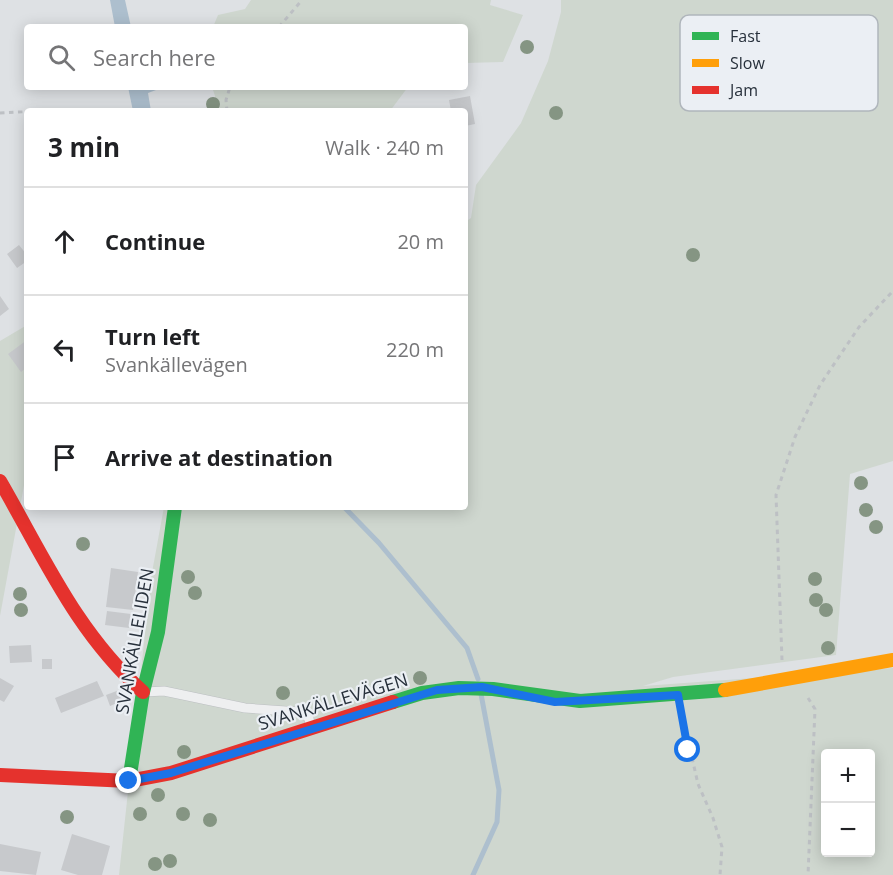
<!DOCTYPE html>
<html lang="en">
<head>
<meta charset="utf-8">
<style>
  body { margin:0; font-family:"Open Sans",sans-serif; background:#f2f2f2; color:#202124 }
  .controls { position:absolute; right:18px; bottom:18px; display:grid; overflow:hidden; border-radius:6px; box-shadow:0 3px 15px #0003 }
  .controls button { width:54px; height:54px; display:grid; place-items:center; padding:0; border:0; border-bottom:2px solid #e0e0e0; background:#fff; color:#202124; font:30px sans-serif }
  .stop { position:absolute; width:18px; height:18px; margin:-14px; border:4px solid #1a73e8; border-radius:50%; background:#fff }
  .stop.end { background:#1a73e8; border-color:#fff; box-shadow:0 2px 6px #0008 }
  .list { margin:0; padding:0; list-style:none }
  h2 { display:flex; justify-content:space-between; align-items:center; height:78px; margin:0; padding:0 24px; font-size:26px }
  h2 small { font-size:20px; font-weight:400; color:#757577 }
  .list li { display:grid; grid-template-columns:39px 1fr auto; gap:18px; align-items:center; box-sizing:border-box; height:108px; padding:0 24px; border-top:2px solid #e0e0e0 }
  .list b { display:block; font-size:22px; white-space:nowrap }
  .list p { margin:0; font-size:20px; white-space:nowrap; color:#757577 }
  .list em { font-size:20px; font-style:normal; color:#757577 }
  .icon { flex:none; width:33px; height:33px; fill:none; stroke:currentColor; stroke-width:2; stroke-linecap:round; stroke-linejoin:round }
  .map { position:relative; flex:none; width:893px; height:875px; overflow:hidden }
  .search { position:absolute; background:#fff; box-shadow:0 3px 15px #0003; left:24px; top:24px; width:444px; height:66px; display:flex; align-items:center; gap:15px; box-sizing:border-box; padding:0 21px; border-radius:6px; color:#757577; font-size:22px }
  .panel { position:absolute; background:#fff; box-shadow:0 3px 15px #0003; left:24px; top:108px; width:444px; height:402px; border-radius:6px }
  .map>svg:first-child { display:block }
  .green { fill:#cfd7cf; fill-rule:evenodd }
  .water { fill:#adbfce }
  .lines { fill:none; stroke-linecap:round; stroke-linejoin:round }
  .stream { stroke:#adbfce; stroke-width:5 }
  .building { fill:#c7c9cc }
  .lane-casing { stroke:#bcbfc2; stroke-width:10 }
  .path { stroke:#bdc0c4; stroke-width:3; stroke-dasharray:4.5 4.5; stroke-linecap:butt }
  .lane { stroke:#eeeff0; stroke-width:9 }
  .fast { stroke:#30b455; stroke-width:14 }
  .slow { stroke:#ff9f0a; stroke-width:14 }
  .jam { stroke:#e5322d; stroke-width:14 }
  .tree { fill:#859583 }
  .route { stroke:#1a73e8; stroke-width:8 }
  .labels { text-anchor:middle; stroke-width:4.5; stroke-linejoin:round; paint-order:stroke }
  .street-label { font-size:18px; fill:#27303b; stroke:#ebeff4 }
  .key { fill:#ebeff4; stroke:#b0b6bc; stroke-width:1.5 }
  .key-label { font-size:16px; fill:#27303b }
</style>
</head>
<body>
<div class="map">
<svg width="893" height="875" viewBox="0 0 893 875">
  <rect width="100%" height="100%" fill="#dee1e4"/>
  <!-- green -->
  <path class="green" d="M251,0h240l-1,5 33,10 -20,47 -38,1v-36h-252l5,-12 27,-6z
    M561,0h332v461l-43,13 -14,181 -163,22 -30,9 250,-18v207h-774l32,-297 13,-71h301v-285l6,-4 5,-33 45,-62 27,-62 13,-49zM826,754h44v98h-44z
    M212,87h196l-18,24h-179l7,-6z
    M27,325v144l-27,147v-275z"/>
  <!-- water -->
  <path class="water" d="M110,0h15l6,27h-16z
    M128,87h36l-16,6 3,18h-18z"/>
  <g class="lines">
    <!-- stream -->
    <path class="stream" d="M344,507l35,36 88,105 11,31
      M473,875l24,-53 2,-32 -18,-96"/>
  </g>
  <!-- building -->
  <path class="building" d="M470,96l5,28 -10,2v-15h-14l-2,-11z
    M19,245l8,10v6l-10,7 -10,-14z
    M0,296l9,13 -9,7z
    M27,340v27l-6,5 -13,-18z
    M111,568l27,4 -5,38 -27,-3z
    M107,611l24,3 -2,14 -24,-3z
    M31,645l1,17 -22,1 -1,-17z
    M42,659h10v10h-10z
    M0,678l14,8 -10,16 -4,-2z
    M97,681l7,15 -43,17 -6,-15z
    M122,689l4,10 -16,7 -4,-11z
    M72,834l38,12 -8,29h-24l-17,-5z
    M0,844l41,8 -5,23 -36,-4z"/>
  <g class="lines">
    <defs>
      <path id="lane" d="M145,692l19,-1 81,17 55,4 9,6 1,7"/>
    </defs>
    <!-- lane casing -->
    <use href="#lane" class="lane-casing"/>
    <!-- path -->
    <path class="path" d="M279,27l23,-27
      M227,111l-1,-11 4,-13
      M0,113l40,-2
      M782,660l-6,-165 19,-58 25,-52 39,-58 34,-36
      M808,698l7,11 -7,166
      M682,714l16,70 15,34 9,29 -2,28"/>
    <!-- lane -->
    <use href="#lane" class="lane"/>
    <!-- fast -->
    <path class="fast" d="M393,702l29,-9 37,-5 34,1 87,12 145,-11
      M129,781l14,-89 15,-60 17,-125"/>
    <!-- slow -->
    <path class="slow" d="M725,690l168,-30"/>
    <!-- jam -->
    <path class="jam" d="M0,481c44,76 76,151 143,211
      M0,775l129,6 42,-8 222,-71"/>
  </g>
  <!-- trees -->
  <g class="tree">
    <circle cx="527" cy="47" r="7"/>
    <circle cx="213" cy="104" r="7"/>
    <circle cx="556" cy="113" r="7"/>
    <circle cx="693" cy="255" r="7"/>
    <circle cx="861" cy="483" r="7"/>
    <circle cx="866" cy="510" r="7"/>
    <circle cx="876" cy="527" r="7"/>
    <circle cx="83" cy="544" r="7"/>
    <circle cx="188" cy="577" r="7"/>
    <circle cx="815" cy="579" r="7"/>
    <circle cx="195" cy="593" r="7"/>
    <circle cx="20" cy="594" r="7"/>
    <circle cx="816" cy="600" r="7"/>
    <circle cx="21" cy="610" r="7"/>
    <circle cx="826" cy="610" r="7"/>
    <circle cx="828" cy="648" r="7"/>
    <circle cx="420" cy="678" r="7"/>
    <circle cx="283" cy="693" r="7"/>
    <circle cx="184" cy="752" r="7"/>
    <circle cx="158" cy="795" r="7"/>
    <circle cx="140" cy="814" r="7"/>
    <circle cx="183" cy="814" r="7"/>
    <circle cx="67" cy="817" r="7"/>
    <circle cx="210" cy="820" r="7"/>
    <circle cx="170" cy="861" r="7"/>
    <circle cx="155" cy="864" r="7"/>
  </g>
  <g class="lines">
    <!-- route -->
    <path class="route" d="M129,781l42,-8 266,-83 45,-3 73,15 123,-7 10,55"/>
  </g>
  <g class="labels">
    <!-- street labels -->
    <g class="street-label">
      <text transform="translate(135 641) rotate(-80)" y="6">SVANKÄLLELIDEN</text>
      <text transform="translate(333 702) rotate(-17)" y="6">SVANKÄLLEVÄGEN</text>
    </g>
  </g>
  <!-- legend -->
  <rect x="680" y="15" width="198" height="96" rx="9" class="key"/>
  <rect x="692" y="32" width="27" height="8" fill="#30b455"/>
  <rect x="692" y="59" width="27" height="8" fill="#ff9f0a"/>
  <rect x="692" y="86" width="27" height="8" fill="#e5322d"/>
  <g class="key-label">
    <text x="730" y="42">Fast</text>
    <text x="730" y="69">Slow</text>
    <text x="730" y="96">Jam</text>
  </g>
</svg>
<div class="controls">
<button>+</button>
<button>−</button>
</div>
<div class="stop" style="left:688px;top:750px"></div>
<div class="stop end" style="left:129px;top:781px"></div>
<div class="search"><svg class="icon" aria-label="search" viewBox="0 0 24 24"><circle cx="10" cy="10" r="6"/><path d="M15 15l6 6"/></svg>Search here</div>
<section class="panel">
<h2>3 min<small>Walk · 240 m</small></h2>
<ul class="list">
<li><svg class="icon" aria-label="ahead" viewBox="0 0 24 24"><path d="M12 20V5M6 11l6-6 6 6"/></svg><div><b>Continue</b></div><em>20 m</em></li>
<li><svg class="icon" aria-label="left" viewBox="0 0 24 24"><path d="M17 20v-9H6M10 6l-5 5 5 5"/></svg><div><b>Turn left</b><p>Svankällevägen</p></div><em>220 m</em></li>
<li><svg class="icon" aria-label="arrive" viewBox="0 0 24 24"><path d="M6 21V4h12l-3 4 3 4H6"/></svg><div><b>Arrive at destination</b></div></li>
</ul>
</section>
</div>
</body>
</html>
